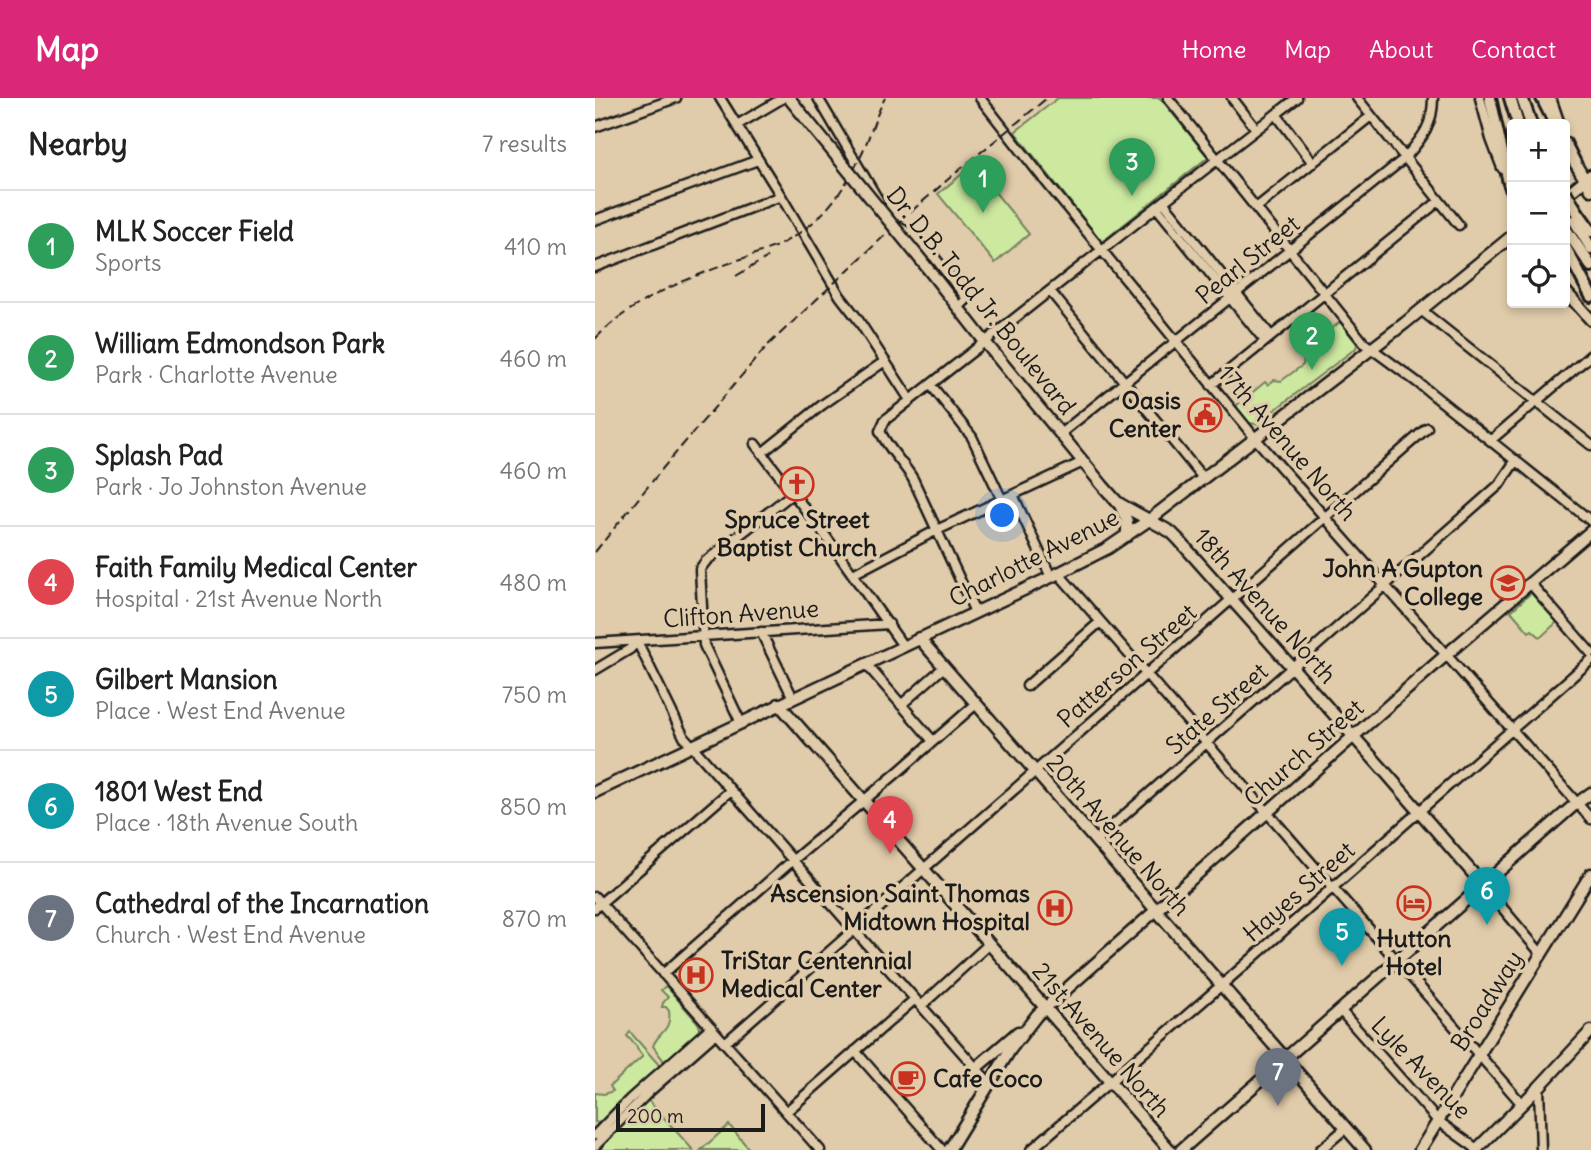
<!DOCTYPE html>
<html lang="en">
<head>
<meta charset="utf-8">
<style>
  body { margin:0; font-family:Delius,sans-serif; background:#f6f6f6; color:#222 }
  .controls { position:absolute; right:21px; top:21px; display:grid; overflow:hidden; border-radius:7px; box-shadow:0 4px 10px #0003 }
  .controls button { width:63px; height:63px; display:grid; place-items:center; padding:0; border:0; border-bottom:2px solid #e0e0e0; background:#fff; color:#222; font:35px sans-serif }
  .scale { position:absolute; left:21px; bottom:18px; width:149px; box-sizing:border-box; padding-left:7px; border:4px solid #1c1c1c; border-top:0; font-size:19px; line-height:24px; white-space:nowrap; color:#1c1c1c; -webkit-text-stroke:5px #e0cbaa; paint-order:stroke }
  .you { position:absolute; left:408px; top:418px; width:24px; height:24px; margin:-18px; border:5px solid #fff; border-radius:50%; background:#1a73e8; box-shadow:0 0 0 10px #1a73e833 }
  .badge { display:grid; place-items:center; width:46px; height:46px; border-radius:50%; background:#db2777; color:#fff; font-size:23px; font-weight:700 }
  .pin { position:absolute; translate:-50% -58px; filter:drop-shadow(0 2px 4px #0008) }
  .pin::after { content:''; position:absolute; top:37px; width:24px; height:21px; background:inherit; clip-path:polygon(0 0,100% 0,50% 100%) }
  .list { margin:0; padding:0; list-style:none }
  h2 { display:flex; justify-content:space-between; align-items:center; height:91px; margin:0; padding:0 28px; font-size:30px }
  h2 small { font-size:23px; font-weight:400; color:#767676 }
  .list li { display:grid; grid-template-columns:46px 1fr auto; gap:21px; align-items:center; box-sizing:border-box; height:112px; padding:0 28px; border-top:2px solid #e0e0e0 }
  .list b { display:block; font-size:26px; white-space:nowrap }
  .list p { margin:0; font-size:23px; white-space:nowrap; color:#767676 }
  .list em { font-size:23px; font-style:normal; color:#767676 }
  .icon { flex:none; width:38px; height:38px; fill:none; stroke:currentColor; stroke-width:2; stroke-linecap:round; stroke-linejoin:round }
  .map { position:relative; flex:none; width:996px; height:1052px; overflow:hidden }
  header { display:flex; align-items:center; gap:42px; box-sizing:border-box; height:98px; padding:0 35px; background:#db2777; color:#fff }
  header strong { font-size:33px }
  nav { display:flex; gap:38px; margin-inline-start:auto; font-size:24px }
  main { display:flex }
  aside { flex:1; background:#fff }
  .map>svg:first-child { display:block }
  .green { fill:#cde9a0; stroke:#74825e; stroke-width:2 }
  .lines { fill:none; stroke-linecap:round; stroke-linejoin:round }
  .minor-casing { stroke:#1c1c1c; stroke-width:13 }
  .major-casing { stroke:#1c1c1c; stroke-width:15 }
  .highway-casing { stroke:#1c1c1c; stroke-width:16 }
  .minor { stroke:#e0cbaa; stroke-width:8 }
  .major { stroke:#e0cbaa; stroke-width:10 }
  .highway { stroke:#e0cbaa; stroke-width:10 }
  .rail { stroke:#1c1c1c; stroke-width:2; stroke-dasharray:10 5; stroke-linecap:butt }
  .major-bridge-casing { stroke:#1c1c1c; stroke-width:15; stroke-linecap:butt }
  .highway-bridge-casing { stroke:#1c1c1c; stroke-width:16; stroke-linecap:butt }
  .major-bridge { stroke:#e0cbaa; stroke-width:10 }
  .highway-bridge { stroke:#e0cbaa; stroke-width:10 }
  .labels { text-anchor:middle; stroke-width:7; stroke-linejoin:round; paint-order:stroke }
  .street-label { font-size:24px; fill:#1c1c1c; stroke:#e0cbaa }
  .poi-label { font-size:24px; font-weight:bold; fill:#1c1c1c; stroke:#e0cbaa; text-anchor:end }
</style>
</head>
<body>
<header>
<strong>Map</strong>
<nav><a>Home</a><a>Map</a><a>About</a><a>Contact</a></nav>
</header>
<main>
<aside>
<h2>Nearby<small>7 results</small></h2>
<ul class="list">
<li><span class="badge" style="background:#2e9e5b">1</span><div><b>MLK Soccer Field</b><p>Sports</p></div><em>410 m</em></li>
<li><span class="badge" style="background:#2e9e5b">2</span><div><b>William Edmondson Park</b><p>Park · Charlotte Avenue</p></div><em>460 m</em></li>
<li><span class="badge" style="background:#2e9e5b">3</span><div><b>Splash Pad</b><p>Park · Jo Johnston Avenue</p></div><em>460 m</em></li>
<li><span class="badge" style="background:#e0444e">4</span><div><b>Faith Family Medical Center</b><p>Hospital · 21st Avenue North</p></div><em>480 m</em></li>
<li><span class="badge" style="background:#0f9aa8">5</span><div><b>Gilbert Mansion</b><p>Place · West End Avenue</p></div><em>750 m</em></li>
<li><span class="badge" style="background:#0f9aa8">6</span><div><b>1801 West End</b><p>Place · 18th Avenue South</p></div><em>850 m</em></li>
<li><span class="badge" style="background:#6b7280">7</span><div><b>Cathedral of the Incarnation</b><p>Church · West End Avenue</p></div><em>870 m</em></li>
</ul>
</aside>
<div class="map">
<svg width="996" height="1052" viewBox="0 0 996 1052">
  <rect width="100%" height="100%" fill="#e0cbaa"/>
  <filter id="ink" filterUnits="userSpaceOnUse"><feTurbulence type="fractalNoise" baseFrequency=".0143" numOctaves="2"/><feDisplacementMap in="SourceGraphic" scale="14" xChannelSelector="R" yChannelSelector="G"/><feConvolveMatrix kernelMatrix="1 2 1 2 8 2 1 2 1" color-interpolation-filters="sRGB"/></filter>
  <g filter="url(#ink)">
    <!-- green -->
    <path class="green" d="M463,0h102l48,59 -106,85 -87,-110z
      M378,67l56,69 -34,29 -57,-69z
      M745,224l17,22 -1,4 -100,76 -7,-1 -13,-17 29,-24 3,3 6,-5 7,1 22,-16 1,-6 -3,-5z
      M936,495l26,29 -15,14 -2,1 -8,-7 -3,2 -18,-21z
      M71,888l32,37 3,7 -33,32 -4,-1 -11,-15c5,-14 19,-15 16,-35l-3,-4h-4l1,-4 5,-6 -7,-7z
      M35,934l29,33 1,4 -58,55 -7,-2v-29l9,1 9,-3 -3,-5 32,-29v-2l-5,-6v-2l-10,-11z
      M52,1001l46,51h-97z
      M134,1027l21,25h-49z"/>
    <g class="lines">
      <defs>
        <path id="minor" d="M125,0l61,98 59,100 17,22 53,82
          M223,0l62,105
          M385,0l58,74 217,266 336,381
          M573,0l196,245 53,39 174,139
          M637,0l24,31
          M762,0l102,127
          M885,0l11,41 11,29
          M956,0l9,26
          M681,16l37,49
          M142,27l46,-27
          M0,29l81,-29
          M569,105l107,133
          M562,110l108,133
          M661,110l115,-92
          M0,122l163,-60
          M300,127l16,9 24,24 30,38 1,4 -8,7
          M0,169l186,-71
          M455,193l153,187
          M826,212l170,135
          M336,287l41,52 30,63
          M616,287l228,-184
          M465,336l345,-276c17,-20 28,-32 28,-60
          M896,342l100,-85
          M160,346l67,87 81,115
          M167,355l60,-48 63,-44
          M418,397l38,82
          M463,475l464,531
          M258,476l84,-44 146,-68
          M935,485l61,70
          M380,514l-62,-133c-10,-17 -25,-30 -33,-48l5,-11c137,-107 274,-216 412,-322
          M166,534l32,66
          M0,545l294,-19
          M271,566l67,77
          M0,572l35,-21 7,-8 47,96 306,347
          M432,588l73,-64
          M306,607l43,-38
          M146,625l-37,-78 -4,-76 6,-8 87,-68
          M500,743l404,-356 17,-25
          M888,787l55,65 4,2
          M0,799l225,253
          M0,810l136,-118
          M68,876l129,-113 106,-89 78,-68
          M326,908l68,-62
          M745,912l98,111 39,28
          M130,945l702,-615
          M260,953l87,99
          M944,989l2,63
          M191,1014l129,-113
          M0,1037l35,-36 81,-72
          M0,1048l55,-55 66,-58
          M436,1052l208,-180 352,-310
          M725,1052l26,-22"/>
        <path id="major" d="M980,65l16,27
          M914,85l3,10
          M970,98l26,-21
          M326,162l64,82 118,144 15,17 53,29 7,7 209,235 96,111
          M970,193l26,29
          M524,405l8,18v15
          M324,540l446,512
          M184,606l391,446
          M0,694l456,-215 57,-29 41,-28 256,-197 107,-87
          M381,970l42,-36
          M354,1052l61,-100 27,-35 410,-361 144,-123
          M586,1052l391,-343 19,-14
          M825,1052l171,-276
          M881,1052l63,-63 52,-56"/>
        <path id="highway" d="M895,0l19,85
          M915,0l8,26
          M927,0l9,26
          M947,0l13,26
          M970,45l10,20
          M970,107l26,43
          M983,115l13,18
          M970,130l26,38
          M970,149l26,49"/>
      </defs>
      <!-- minor casing -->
      <use href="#minor" class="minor-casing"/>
      <!-- major casing -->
      <use href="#major" class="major-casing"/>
      <!-- highway casing -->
      <use href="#highway" class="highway-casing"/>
      <!-- minor -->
      <use href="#minor" class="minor"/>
      <!-- major -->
      <use href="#major" class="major"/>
      <!-- highway -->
      <use href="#highway" class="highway"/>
      <!-- rail -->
      <path class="rail" d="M141,178l32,-19
        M0,241c48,-50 118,-69 182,-93 45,-22 69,-56 89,-102 6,-15 11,-31 19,-46
        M0,454l68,-84 103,-121 133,-125 53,-46 95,-78"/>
      <defs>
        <path id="major-bridge" d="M194,0l132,162"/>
        <path id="highway-bridge" d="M970,94l13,21"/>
      </defs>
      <!-- major-bridge casing -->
      <use href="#major-bridge" class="major-bridge-casing"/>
      <!-- highway-bridge casing -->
      <use href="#highway-bridge" class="highway-bridge-casing"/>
      <!-- major-bridge -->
      <use href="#major-bridge" class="major-bridge"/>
      <!-- highway-bridge -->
      <use href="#highway-bridge" class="highway-bridge"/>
    </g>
  </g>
  <!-- icons -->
  <defs>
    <symbol id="civic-ring" viewBox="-11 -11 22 22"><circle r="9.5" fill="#e0cbaa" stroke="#c8321e" stroke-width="1.5"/><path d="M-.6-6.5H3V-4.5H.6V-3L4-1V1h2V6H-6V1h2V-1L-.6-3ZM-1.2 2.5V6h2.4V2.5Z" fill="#c8321e"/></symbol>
    <symbol id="church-ring" viewBox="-11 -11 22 22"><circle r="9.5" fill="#e0cbaa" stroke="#c8321e" stroke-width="1.5"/><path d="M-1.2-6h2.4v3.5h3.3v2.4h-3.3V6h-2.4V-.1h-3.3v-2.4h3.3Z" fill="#c8321e"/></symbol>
    <symbol id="school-ring" viewBox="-11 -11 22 22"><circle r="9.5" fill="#e0cbaa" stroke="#c8321e" stroke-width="1.5"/><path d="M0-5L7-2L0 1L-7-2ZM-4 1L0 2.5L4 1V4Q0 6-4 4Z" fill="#c8321e"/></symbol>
    <symbol id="hotel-ring" viewBox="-11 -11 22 22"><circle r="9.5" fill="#e0cbaa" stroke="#c8321e" stroke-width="1.5"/><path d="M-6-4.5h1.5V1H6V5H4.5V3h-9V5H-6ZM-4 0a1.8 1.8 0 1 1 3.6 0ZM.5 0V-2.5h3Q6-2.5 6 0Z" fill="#c8321e"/></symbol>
    <symbol id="hospital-ring" viewBox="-11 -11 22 22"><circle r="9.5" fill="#e0cbaa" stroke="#c8321e" stroke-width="1.5"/><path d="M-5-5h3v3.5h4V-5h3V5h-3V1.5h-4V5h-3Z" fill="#c8321e"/></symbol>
    <symbol id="cafe-ring" viewBox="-11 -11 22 22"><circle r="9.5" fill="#e0cbaa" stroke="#c8321e" stroke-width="1.5"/><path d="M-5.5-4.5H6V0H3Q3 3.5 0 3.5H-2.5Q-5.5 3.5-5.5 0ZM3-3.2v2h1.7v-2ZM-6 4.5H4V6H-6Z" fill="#c8321e"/></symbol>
  </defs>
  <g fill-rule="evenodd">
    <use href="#civic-ring" x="591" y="298" width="38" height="38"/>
    <use href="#church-ring" x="183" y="367" width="38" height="38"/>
    <use href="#school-ring" x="894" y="466" width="38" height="38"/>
    <use href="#hotel-ring" x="800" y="786" width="38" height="38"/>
    <use href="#hospital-ring" x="441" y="791" width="38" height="38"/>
    <use href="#hospital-ring" x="82" y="858" width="38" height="38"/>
    <use href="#cafe-ring" x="294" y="962" width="38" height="38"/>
  </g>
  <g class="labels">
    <!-- street labels -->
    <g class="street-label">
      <text transform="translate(653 162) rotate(-39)" y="8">Pearl Street</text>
      <text transform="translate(386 203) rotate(51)" y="8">Dr. D.B. Todd Jr. Boulevard</text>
      <text transform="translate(692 345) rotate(49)" y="8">17th Avenue North</text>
      <text transform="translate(439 460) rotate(-27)" y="8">Charlotte Avenue</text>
      <text transform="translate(670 508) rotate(48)" y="8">18th Avenue North</text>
      <text transform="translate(146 516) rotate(-4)" y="8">Clifton Avenue</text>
      <text transform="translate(532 568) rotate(-41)" y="8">Patterson Street</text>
      <text transform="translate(622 611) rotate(-41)" y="8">State Street</text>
      <text transform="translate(709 655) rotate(-41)" y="8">Church Street</text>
      <text transform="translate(523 737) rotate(49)" y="8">20th Avenue North</text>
      <text transform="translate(704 794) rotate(-41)" y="8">Hayes Street</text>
      <text transform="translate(892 903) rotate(-58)" y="8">Broadway</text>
      <text transform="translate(506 942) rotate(49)" y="8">21st Avenue North</text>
      <text transform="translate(826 970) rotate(46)" y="8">Lyle Avenue</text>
    </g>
    <!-- poi labels -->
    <g class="poi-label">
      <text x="586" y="311">Oasis<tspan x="586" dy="28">Center</tspan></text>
      <text x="202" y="430" text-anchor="middle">Spruce Street<tspan x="202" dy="28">Baptist Church</tspan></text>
      <text x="888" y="479">John A Gupton<tspan x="888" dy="28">College</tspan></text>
      <text x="435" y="804">Ascension Saint Thomas<tspan x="435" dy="28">Midtown Hospital</tspan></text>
      <text x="819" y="849" text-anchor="middle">Hutton<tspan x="819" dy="28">Hotel</tspan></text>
      <text x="126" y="871" text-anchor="start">TriStar Centennial<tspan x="126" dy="28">Medical Center</tspan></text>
      <text x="338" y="989" text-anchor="start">Cafe Coco</text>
    </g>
  </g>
</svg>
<div class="controls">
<button>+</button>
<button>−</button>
<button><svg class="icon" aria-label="locate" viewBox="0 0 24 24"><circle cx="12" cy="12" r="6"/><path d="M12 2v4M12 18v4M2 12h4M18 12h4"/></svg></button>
</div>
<div class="scale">200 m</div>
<div class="you"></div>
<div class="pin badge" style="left:388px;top:115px;background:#2e9e5b">1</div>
<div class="pin badge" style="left:717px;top:272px;background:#2e9e5b">2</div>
<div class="pin badge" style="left:537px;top:98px;background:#2e9e5b">3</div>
<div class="pin badge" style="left:295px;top:756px;background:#e0444e">4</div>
<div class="pin badge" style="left:747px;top:868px;background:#0f9aa8">5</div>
<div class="pin badge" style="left:892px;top:827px;background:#0f9aa8">6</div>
<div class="pin badge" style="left:683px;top:1008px;background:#6b7280">7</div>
</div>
</main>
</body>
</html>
